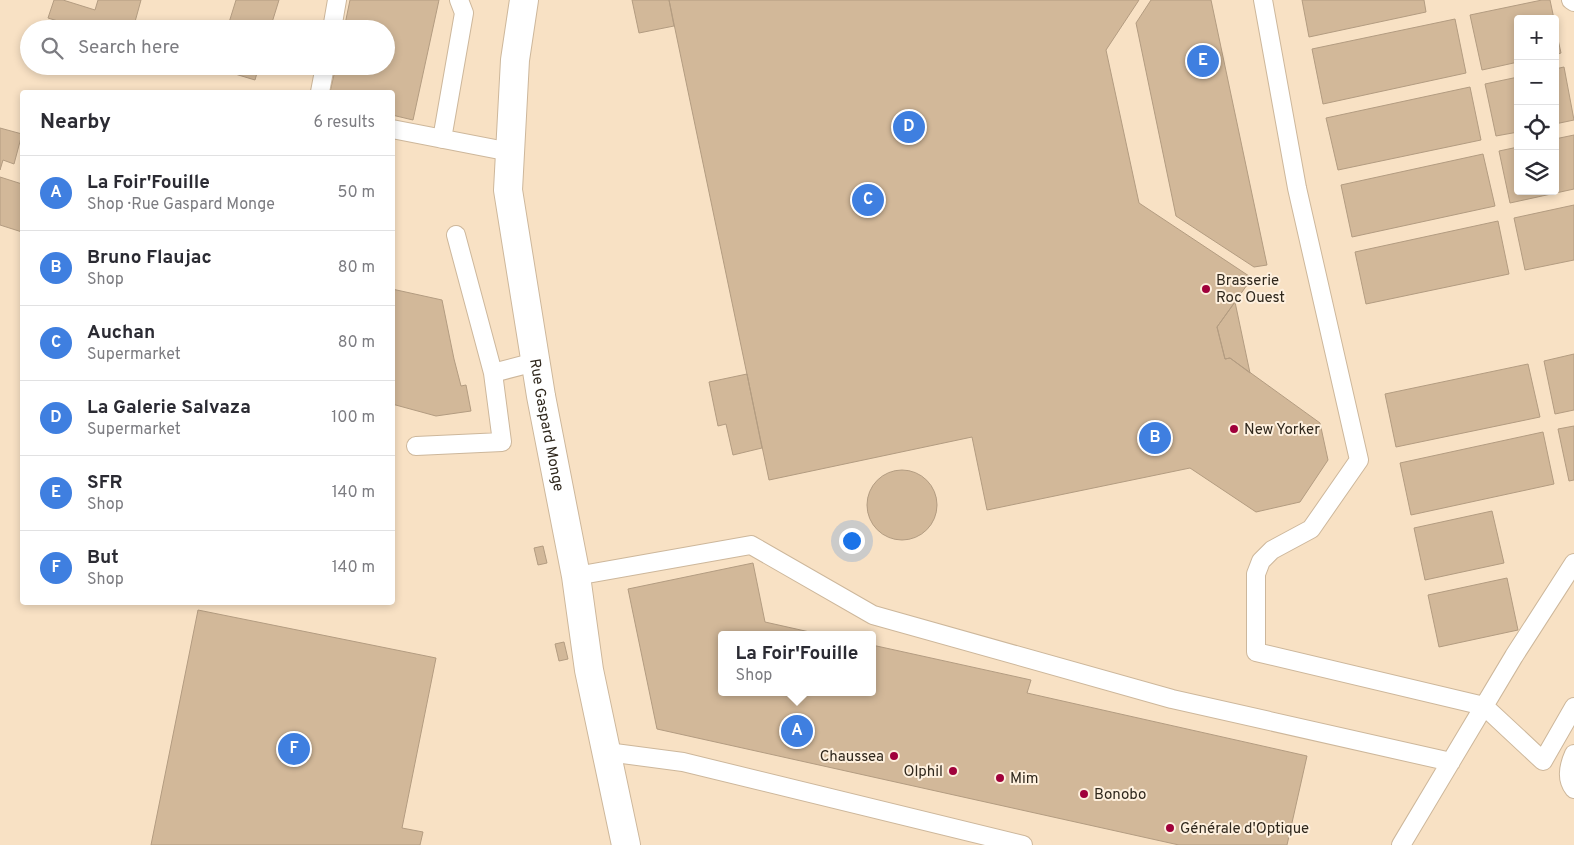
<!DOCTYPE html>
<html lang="en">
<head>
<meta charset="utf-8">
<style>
  body { margin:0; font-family:Overpass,sans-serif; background:#f7f7f7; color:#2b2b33 }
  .controls { position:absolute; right:15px; top:15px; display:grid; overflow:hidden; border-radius:5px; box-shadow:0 2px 8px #0003 }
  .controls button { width:45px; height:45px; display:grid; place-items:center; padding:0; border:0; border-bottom:1px solid #e1e1e2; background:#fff; color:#2b2b33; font:25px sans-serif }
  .you { position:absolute; left:851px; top:540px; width:18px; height:18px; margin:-12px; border:4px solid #fff; border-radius:50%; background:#1a73e8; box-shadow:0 0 0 8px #1a73e833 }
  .badge { display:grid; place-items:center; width:32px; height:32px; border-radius:50%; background:#ea580c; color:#fff; font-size:16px; font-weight:700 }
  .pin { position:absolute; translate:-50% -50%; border:2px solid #fff; box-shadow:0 1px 5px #0006 }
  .popup { position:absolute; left:718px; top:631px; width:158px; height:65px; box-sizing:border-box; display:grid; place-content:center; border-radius:5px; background:#fff; filter:drop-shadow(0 1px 4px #0005); font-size:16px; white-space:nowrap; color:#7c7c81 }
  .popup b { font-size:19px; color:#2b2b33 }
  .popup::after { content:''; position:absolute; left:50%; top:100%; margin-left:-10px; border:10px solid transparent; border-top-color:#fff }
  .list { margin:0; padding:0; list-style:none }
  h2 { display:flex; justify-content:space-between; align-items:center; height:65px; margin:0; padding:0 20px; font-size:21px }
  h2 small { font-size:16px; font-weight:400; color:#7c7c81 }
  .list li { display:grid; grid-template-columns:32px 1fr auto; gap:15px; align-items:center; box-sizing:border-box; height:75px; padding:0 20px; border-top:1px solid #e1e1e2 }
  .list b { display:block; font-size:19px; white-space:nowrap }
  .list p { margin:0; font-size:16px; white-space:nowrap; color:#7c7c81 }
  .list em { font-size:16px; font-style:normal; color:#7c7c81 }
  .icon { flex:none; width:28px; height:28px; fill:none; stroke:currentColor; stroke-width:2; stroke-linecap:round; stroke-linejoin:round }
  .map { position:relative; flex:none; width:1574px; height:845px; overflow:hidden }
  .search { position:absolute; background:#fff; box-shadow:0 2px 8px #0003; left:20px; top:20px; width:375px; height:55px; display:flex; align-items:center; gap:12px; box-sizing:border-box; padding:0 18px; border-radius:28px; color:#7c7c81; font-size:19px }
  .panel { position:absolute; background:#fff; box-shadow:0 2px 8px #0003; left:20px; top:90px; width:375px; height:515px; border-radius:5px }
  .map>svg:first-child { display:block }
  .building { fill:#d2b899; stroke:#b39c81 }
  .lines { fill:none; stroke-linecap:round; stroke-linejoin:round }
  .lane-casing { stroke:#cdb79b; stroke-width:20 }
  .street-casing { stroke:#cdb79b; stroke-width:30 }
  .lane { stroke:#fff; stroke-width:18 }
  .street { stroke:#fff; stroke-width:28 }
  .poi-dot { fill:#a0013b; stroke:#fef0de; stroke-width:2 }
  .labels { text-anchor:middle; stroke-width:4; stroke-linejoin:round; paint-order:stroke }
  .poi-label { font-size:15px; fill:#2f271c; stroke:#fef0de; text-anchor:start }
  .street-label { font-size:15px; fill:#2f271c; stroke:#fef0de }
</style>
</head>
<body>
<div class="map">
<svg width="1574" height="845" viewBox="0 0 1574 845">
  <rect width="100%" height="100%" fill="#f8e1c4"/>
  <!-- building -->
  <path class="building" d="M54,0h9l32,10 3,-10h43l-8,29h-49l-36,-11z
    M236,0h43l-9,29h-43z
    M350,0h89l-26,120 -21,-5v-23h-62l6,-26h50v-37h-42z
    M632,0h37l5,26 -35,7z
    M669,0h470l-33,50 33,153 113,75 -35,49 8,32 5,-1 90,65 8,37 -28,42 -44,10 -66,-44 -203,42 -15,-73 -203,43z
    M1151,0h60l56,265 -13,2 -78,-51 -40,-193z
    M1302,0h122l2,12 -117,25z
    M1542,0h8l4,19h-36v43l-36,8 -12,-55z
    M1455,19l11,54 -143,31 -11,-55z
    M1555,26l6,27 -6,2z
    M216,66h43l-4,14 -40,-12z
    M1564,67l10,53 -19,4v-55z
    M1518,77v55l-22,4 -11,-52z
    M1470,87l11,53 -143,30 -12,-52z
    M0,128l22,6 -8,30 -11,-4 -3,10z
    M1574,135v54l-64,14 -11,-52 19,-4v44h37v-52z
    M1483,154l12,52 -143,31 -11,-52z
    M0,177l22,7v48l-22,-7z
    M1574,205v55l-49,10 -11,-52z
    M1498,221l11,53 -143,30 -11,-52z
    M392,289l50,11 12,59 7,27 5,-1 5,26 -35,5 -44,-12z
    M1235,302l15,71 -20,-15 -5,1 -8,-32z
    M1574,354v56l-19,4 -11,-53z
    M1528,364l12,53 -144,30 -11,-53z
    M747,374l15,74 -29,7 -7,-31 -8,2 -9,-44z
    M1574,426v54l-5,1 -11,-52z
    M1543,432l11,52 -143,31 -11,-52z
    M867 505a35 35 0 1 1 70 0a35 35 0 1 1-70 0Z
    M1492,511l12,52 -79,17 -11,-52z
    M543,546l4,17 -9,2 -4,-17z
    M753,563l12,59 58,13h-101v57h150v-47l159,35 -4,13 280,63 -20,89h-108l-522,-116 -29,-140z
    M1507,578l11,52 -79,17 -11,-52z
    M198,610l238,48 -34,170 21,4 -3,13h-269z
    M564,642l4,17 -9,2 -4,-17z"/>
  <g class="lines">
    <defs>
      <path id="lane" d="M1263,0l34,188 62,272 -48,69 -39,21 -11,11 -5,13v78l228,54 59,55 31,-54
        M1571,0l3,2
        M332,29l5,-29
        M320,92l5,-26
        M392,129l118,23
        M442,139l22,-126 -5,-13
        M456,235l37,138
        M416,446l86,-4 -9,-69 42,-11
        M576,576l175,-31 122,70 299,84 279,63
        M607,752l76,10 340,83
        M1574,754c-5,11 -8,25 0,35
        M1401,845l113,-189 60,-93"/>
      <g id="street">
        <path id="s1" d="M524,0l-9,60 -7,130 33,206 35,180 13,94 37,175"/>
      </g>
    </defs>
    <!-- lane casing -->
    <use href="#lane" class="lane-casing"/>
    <!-- street casing -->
    <use href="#street" class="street-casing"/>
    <!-- lane -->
    <use href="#lane" class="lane"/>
    <!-- street -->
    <use href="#street" class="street"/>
  </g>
  <!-- markers -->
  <g class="poi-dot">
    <circle cx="1206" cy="289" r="5"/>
    <circle cx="1234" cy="429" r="5"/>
    <circle cx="894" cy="756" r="5"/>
    <circle cx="953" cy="771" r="5"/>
    <circle cx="1000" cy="778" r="5"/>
    <circle cx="1084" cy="794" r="5"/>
    <circle cx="1170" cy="828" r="5"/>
  </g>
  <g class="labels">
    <!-- poi labels -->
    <g class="poi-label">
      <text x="1216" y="285">Brasserie<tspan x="1216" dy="17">Roc Ouest</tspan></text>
      <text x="1244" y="434">New Yorker</text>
      <text x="884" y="761" text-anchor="end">Chaussea</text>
      <text x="943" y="776" text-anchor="end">Olphil</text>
      <text x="1010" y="783">Mim</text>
      <text x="1094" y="799">Bonobo</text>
      <text x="1180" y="833">Générale d'Optique</text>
    </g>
    <!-- street labels -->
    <g class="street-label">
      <text dy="5" stroke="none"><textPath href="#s1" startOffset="429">Rue Gaspard Monge</textPath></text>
    </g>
  </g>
</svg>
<div class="controls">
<button>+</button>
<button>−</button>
<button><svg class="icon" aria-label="locate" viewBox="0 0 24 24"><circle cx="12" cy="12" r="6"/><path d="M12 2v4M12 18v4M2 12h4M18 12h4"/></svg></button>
<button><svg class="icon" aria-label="layers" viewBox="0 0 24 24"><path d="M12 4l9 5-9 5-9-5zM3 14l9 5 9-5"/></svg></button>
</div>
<div class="you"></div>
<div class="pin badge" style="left:797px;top:731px;background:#3f7fe0">A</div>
<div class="popup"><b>La Foir'Fouille</b>Shop</div>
<div class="pin badge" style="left:1155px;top:438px;background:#3f7fe0">B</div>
<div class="pin badge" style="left:868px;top:200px;background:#3f7fe0">C</div>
<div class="pin badge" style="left:909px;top:127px;background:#3f7fe0">D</div>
<div class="pin badge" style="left:1203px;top:61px;background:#3f7fe0">E</div>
<div class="pin badge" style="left:294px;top:749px;background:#3f7fe0">F</div>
<div class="search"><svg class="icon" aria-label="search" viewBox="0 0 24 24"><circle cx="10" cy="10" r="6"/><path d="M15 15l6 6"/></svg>Search here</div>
<section class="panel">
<h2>Nearby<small>6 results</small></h2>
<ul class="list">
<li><span class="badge" style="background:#3f7fe0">A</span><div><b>La Foir'Fouille</b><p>Shop · Rue Gaspard Monge</p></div><em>50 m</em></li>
<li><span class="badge" style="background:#3f7fe0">B</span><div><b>Bruno Flaujac</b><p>Shop</p></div><em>80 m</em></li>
<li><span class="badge" style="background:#3f7fe0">C</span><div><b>Auchan</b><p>Supermarket</p></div><em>80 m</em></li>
<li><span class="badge" style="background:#3f7fe0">D</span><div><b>La Galerie Salvaza</b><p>Supermarket</p></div><em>100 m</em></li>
<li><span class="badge" style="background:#3f7fe0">E</span><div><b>SFR</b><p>Shop</p></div><em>140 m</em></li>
<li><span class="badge" style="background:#3f7fe0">F</span><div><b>But</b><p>Shop</p></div><em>140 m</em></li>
</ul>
</section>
</div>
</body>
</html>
